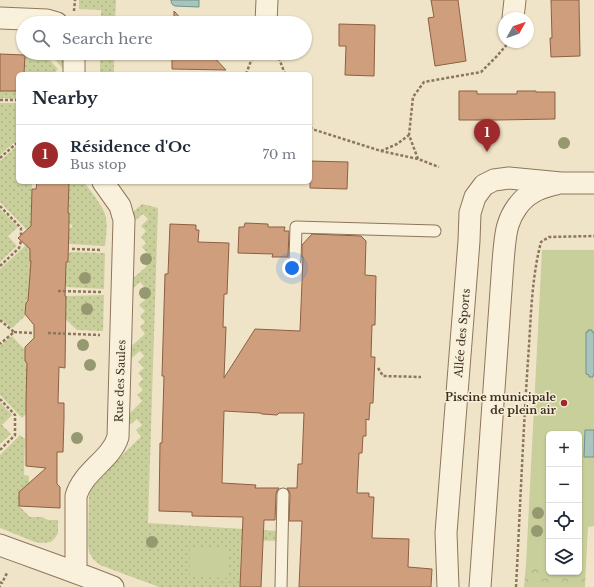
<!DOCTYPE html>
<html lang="en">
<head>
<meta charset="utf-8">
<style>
  body { margin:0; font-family:"Libre Baskerville",serif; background:#f6f6f7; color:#1f2937 }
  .controls { position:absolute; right:12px; bottom:12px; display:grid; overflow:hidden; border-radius:6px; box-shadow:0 1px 3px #0004 }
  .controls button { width:36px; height:36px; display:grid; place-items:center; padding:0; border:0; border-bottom:1px solid #e0e1e3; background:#fff; color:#1f2937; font:20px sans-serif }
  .compass { position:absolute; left:498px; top:12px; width:36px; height:36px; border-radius:50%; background:#fff; box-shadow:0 1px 3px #0004; rotate:50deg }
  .you { position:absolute; left:292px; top:268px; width:14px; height:14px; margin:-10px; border:3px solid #fff; border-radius:50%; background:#1a73e8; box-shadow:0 0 0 6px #1a73e833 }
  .badge { display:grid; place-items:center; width:26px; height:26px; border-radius:50%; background:#9e2a2b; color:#fff; font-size:13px; font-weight:700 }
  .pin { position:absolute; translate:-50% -33px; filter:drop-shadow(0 1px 2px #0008) }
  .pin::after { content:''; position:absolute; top:21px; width:14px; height:12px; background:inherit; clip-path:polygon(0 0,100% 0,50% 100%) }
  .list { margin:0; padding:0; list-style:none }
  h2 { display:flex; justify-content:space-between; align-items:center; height:52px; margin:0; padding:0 16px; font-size:17px }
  h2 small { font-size:13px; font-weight:400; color:#747a83 }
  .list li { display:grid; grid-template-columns:26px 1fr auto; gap:12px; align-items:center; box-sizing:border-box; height:60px; padding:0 16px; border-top:1px solid #e0e1e3 }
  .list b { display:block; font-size:15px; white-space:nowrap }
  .list p { margin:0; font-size:13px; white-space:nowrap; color:#747a83 }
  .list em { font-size:13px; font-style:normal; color:#747a83 }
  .icon { flex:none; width:22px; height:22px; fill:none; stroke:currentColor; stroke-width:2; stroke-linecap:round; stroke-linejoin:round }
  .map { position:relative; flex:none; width:594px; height:587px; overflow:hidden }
  .search { position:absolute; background:#fff; box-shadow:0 1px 3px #0004; left:16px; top:16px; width:296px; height:44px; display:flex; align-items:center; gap:10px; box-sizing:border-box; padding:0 14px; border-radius:22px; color:#747a83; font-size:15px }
  .panel { position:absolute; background:#fff; box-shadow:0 1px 3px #0004; left:16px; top:72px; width:296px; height:112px; border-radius:6px }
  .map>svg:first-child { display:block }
  .grass { fill:url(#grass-dots) }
  .forest { fill:url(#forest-crowns) }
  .garden { fill:#c9cf9b }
  .water { fill:#a9c4bc; stroke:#6f938a }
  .building { fill:#cf9f7d; stroke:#8d5f41 }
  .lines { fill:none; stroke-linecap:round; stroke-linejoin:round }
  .lane-casing { stroke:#8d765c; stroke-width:13 }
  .street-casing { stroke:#8d765c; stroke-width:23 }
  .path { stroke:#8d765c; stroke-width:2.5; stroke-dasharray:3 2; stroke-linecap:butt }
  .lane { stroke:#faf1dc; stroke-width:11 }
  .street { stroke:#faf1dc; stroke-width:21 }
  .tree { fill:#96986f }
  .poi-dot { fill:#9e2a2b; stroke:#f7eed8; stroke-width:1.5 }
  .labels { text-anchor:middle; stroke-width:3; stroke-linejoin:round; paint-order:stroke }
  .street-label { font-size:11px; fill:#3d2e20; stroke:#f7eed8 }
  .poi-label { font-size:11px; font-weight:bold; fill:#3d2e20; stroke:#f7eed8; text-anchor:end }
</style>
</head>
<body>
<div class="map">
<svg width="594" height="587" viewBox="0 0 594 587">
  <defs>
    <pattern id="grass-dots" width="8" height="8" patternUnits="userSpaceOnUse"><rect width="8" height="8" fill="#c9cf9b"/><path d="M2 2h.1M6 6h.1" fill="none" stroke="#aeb285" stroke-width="1.8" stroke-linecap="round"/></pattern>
    <pattern id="forest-crowns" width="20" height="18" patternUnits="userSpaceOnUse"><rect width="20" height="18" fill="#c9cf9b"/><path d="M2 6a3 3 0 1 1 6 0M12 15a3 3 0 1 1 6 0" fill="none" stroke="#aeb285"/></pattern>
  </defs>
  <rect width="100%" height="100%" fill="#f0e4c8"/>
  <!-- grass -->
  <path class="grass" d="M79,0h37l-1,23h-14v-13l-22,-1z
    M25,53h18l15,16 -4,5h-30z
    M49,53h14l1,17z
    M100,53h14v21h-14z
    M0,91h18v8l-18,-1z
    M0,103h18v36l-18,16z
    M18,145v37h14l-1,44 -4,4 -27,-28v-41z
    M63,182h21c7,10 17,21 21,32 3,10 1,22 0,32l-37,-2 1,-15 4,-3 -4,-3v-10h-1l1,-24z
    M142,204l16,4 -10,315 130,8 -1,10 -36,-1 -1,47h-81l-59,-22 -7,-6 -4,-7 -1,-8 1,-51 2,-4 35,-38 15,-14 -5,-7 6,-5 -5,-6 -11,9 1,-12 15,-15 -5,-6 6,-5 -5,-6 5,-5 -5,-6 6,-5 -6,-6 6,-6 -4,-5 -12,10 1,-13 16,-14 -5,-7 5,-5 -5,-6 5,-5 -6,-6 6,-5 -5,-6 5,-6 -5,-6 -10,9 1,-11 16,-14 -6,-7 6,-6 -5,-6 4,-4 -5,-6 5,-6 -5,-5 7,-7 -5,-5 -11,9 1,-11z
    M0,209l18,18 -10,9 9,10 -17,16z
    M26,245l5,5 -1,35 4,10 -8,8v12l-14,13 -12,-10v-49z
    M71,252l34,1 -1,36 -38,-2v-24l2,-1v-8z
    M104,295l-1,36 -26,-1 -12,-11 1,-23z
    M12,336l13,14v11l7,8 -6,45 -4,4 -22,-23v-49z
    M0,402l12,13 -10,10 9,9 -11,10z
    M20,435l5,4 -1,36 5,1v7l-10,9v14l11,11h12l6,3h10v13l-3,5 -4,4 -9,1 -7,-1 -35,-14v-73z"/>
  <!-- forest -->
  <path class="forest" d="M526,564h23v8h30v-7h7l-1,22h-61z"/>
  <!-- garden -->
  <path class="garden" d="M542,250h52v276l-6,1 -2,38h-7v-131h-30v130h-23z
    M190,548l39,1v29l-39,-1z"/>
  <!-- water -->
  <path class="water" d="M171,0h28v7l-24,-1c-3,-1 -4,-3 -4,-6z
    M588,330h4v2h2v42l-1,1v2h-4v-2l-3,-1v-42h2z
    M585,430h9v27h-10z"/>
  <!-- building -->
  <path class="building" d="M431,0h27l8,61 -31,5 -7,-48 6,-1z
    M551,0h28l1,56 -29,1 -1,-19h2z
    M174,11l11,12h-11z
    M339,24l36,1 -1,51 -29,-1 1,-29h-7z
    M172,53h38l16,17 -54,-1z
    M0,54l25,1 -1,19h-6v17h-18z
    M459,91h18v3h40v-3h19v1h19v27l-57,1h-39z
    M310,161l38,1 -1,27 -37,-1z
    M37,182h32l-1,31h1v10l-1,39h-2l-1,34h1l-1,72 -6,-1 -1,36h6v15l-1,34h-6v32l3,3v21l-41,-2v-14l27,-24 -20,-2v-64l1,-39 -2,-2v-14l9,-9v-13l-9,-11 1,-11 2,-2 3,-40h-1v-12l-12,-11 13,-12 1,-37h4z
    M245,223l23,1v3h17l-1,4h5l-1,26h-16l1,-3 -35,-1 1,-26h5z
    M170,224l26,1v5h3l-1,12 31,1 -2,51h-3l-1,33h3l-2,51 31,-49 45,2 3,-74h-1v-12l10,-11 49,2 5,5 -1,34 11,1 -1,49h-3l-1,32h4l-2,46h-3l-1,17 -3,-1v17h-3l-1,17h-3l-2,40h12v4h5l-2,41 37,1 -1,28 24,2 -1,18h-132l3,-66h-13l1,-27 -1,-3 -2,-3h10l1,-24h4l2,-51h-25l-2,2 -15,-1 -2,-1 -36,-2 -2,72 34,2 -1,3h24l-2,3 -1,3 -1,26h-11l-3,67h-21l3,-70 -51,-1v-4l-33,-1 1,-68h2l2,-67h-2l3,-102h3z"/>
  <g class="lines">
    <defs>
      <path id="lane" d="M295,260l1,-33 139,4
        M281,587l2,-93"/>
      <path id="street" d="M0,18l47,2 10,3
        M513,18l2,-18
        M266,22l1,-22
        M74,53v21
        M0,545c38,14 76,27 113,42
        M76,572v-76c7,-25 35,-36 42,-59l6,-217 -4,-14 -17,-24
        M448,587l-2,-54 23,-292 1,-28 5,-16 9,-12 10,-5 15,-2 52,5h33
        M480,587l23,-325c1,-11 2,-28 5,-37 4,-13 13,-26 24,-32 7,-5 16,-7 24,-9"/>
    </defs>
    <!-- lane casing -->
    <use href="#lane" class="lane-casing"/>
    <!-- street casing -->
    <use href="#street" class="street-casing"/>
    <!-- path -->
    <path class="path" d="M74,11l1,-11
      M277,53l8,21
      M246,74l8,-21
      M0,100h18
      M310,127l2,2 69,22 37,8 21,8
      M381,151l16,-7 12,-9
      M0,158l18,-16
      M418,159l-9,-24 4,-38 11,-15 57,-10 16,-16 12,-14
      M0,206l21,22v7
      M72,249l30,1
      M0,266l19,-18 2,-7
      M58,291l43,1
      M0,320l14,12 -14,12
      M14,332l20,1
      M48,333l52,2
      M378,368l5,8 38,1
      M0,399l15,16v20l-15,15
      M0,582l2,1 5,-10
      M0,587h1
      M516,587c4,-76 7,-152 12,-227 3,-39 3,-80 13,-118l8,-5 45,-1"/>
    <!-- lane -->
    <use href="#lane" class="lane"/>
    <!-- street -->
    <use href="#street" class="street"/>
  </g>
  <!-- trees -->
  <g class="tree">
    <circle cx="564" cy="143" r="6"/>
    <circle cx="146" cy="259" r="6"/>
    <circle cx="85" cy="278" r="6"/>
    <circle cx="145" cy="293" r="6"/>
    <circle cx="87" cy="309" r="6"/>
    <circle cx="83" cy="345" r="6"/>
    <circle cx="90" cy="365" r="6"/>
    <circle cx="77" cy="438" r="6"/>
    <circle cx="538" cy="513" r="6"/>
    <circle cx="537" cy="531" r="6"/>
    <circle cx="152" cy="542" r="6"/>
  </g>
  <!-- markers -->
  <circle class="poi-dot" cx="564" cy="403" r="4"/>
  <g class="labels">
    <!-- street labels -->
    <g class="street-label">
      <text transform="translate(462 333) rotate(-85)" y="4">Allée des Sports</text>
      <text transform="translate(120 381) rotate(-88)" y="4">Rue des Saules</text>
    </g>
    <!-- poi labels -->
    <g class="poi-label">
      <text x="556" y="401">Piscine municipale<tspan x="556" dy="13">de plein air</tspan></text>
    </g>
  </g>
</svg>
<div class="controls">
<button>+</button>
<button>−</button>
<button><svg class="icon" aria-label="locate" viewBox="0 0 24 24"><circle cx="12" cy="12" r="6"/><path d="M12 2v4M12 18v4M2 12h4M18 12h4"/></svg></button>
<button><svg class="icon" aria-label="layers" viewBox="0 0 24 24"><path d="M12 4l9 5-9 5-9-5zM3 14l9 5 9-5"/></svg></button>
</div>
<svg class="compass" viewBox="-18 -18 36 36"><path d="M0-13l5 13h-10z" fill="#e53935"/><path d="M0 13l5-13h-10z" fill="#747a83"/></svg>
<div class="you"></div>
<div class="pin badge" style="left:487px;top:152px">1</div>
<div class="search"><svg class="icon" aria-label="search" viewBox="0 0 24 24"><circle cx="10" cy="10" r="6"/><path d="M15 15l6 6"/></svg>Search here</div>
<section class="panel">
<h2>Nearby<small></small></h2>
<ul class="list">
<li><span class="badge">1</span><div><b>Résidence d'Oc</b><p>Bus stop</p></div><em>70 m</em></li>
</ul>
</section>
</div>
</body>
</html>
